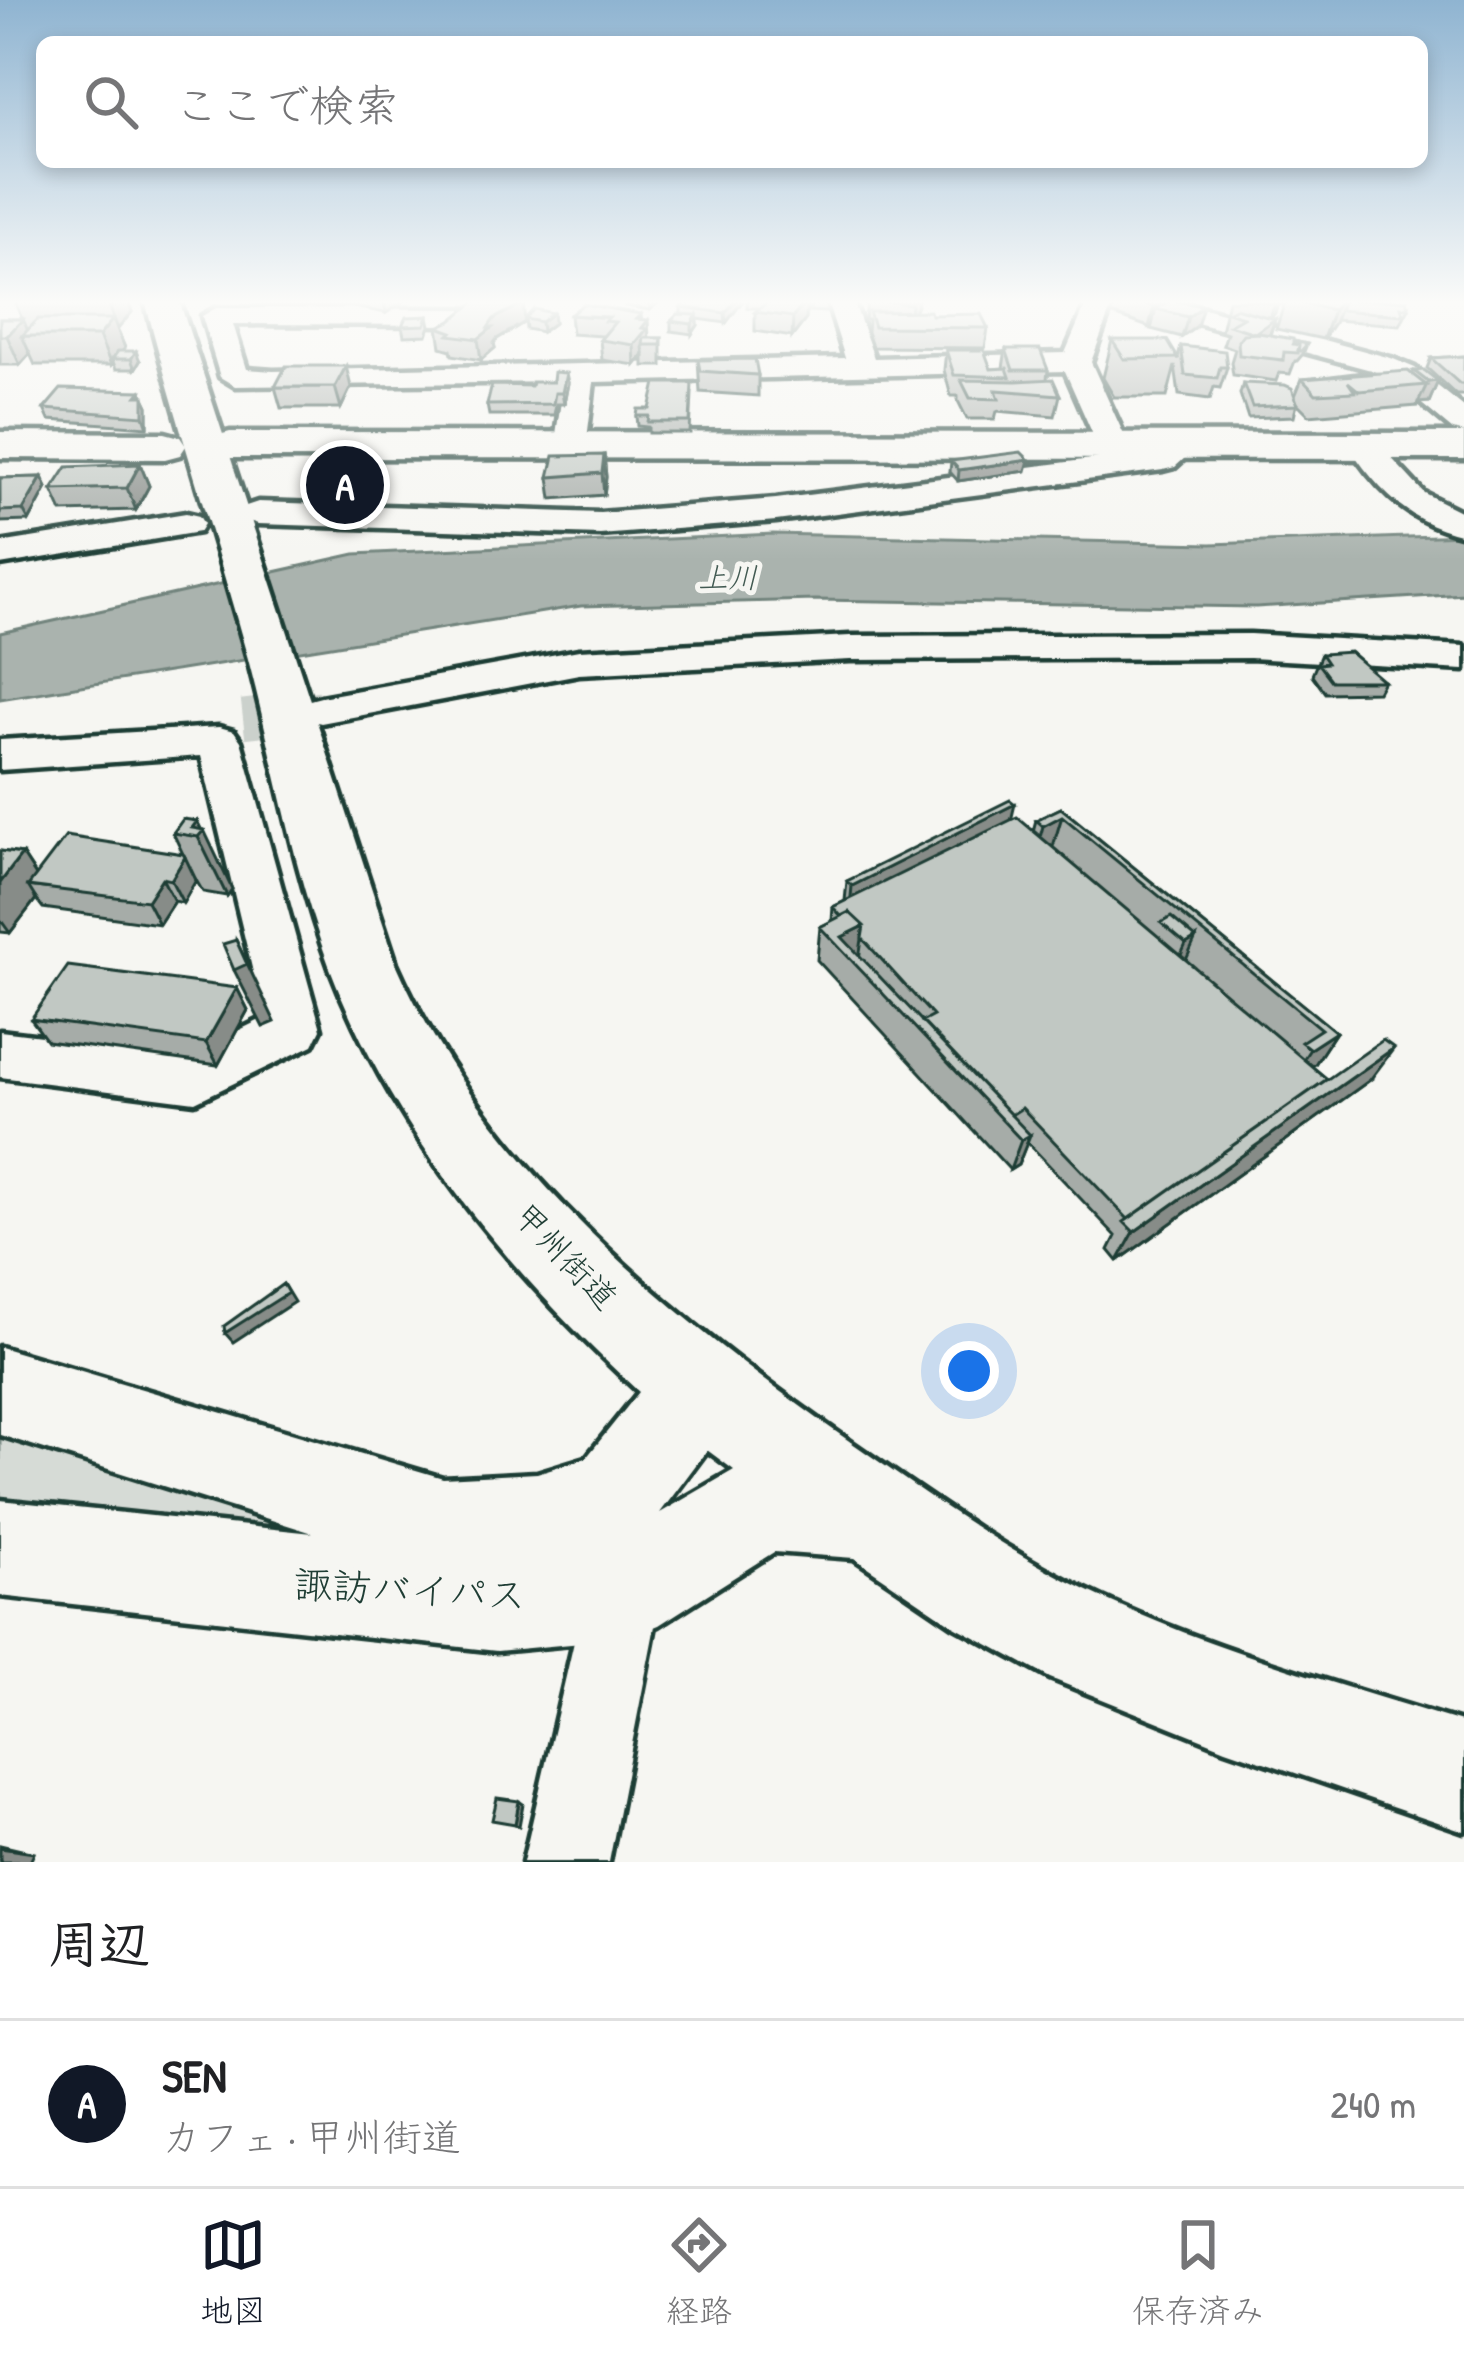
<!DOCTYPE html>
<html lang="ja">
<head>
<meta charset="utf-8">
<style>
  body { margin:0; font-family:"Patrick Hand","Klee One",sans-serif; background:#f2f2f2; color:#202124 }
  .you { position:absolute; left:969px; top:1371px; width:42px; height:42px; margin:-30px; border:9px solid #fff; border-radius:50%; background:#1a73e8; box-shadow:0 0 0 18px #1a73e833 }
  .badge { display:grid; place-items:center; width:78px; height:78px; border-radius:50%; background:#111827; color:#fff; font-size:39px; font-weight:700 }
  .pin { position:absolute; translate:-50% -50%; border:6px solid #fff; box-shadow:0 3px 12px #0006 }
  .list { margin:0; padding:0; list-style:none }
  h2 { display:flex; justify-content:space-between; align-items:center; height:156px; margin:0; padding:0 48px; font-size:51px }
  h2 small { font-size:39px; font-weight:400; color:#757577 }
  .list li { display:grid; grid-template-columns:78px 1fr auto; gap:36px; align-items:center; box-sizing:border-box; height:168px; padding:0 48px; border-top:3px solid #e0e0e0 }
  .list b { display:block; font-size:45px; white-space:nowrap }
  .list p { margin:0; font-size:39px; white-space:nowrap; color:#757577 }
  .list em { font-size:39px; font-style:normal; color:#757577 }
  .icon { flex:none; width:66px; height:66px; fill:none; stroke:currentColor; stroke-width:2; stroke-linecap:round; stroke-linejoin:round }
  .map { position:relative; flex:none; width:1464px; height:1862px; overflow:hidden }
  .search { position:absolute; background:#fff; box-shadow:0 6px 18px #0003; left:36px; right:36px; top:36px; height:132px; display:flex; align-items:center; gap:30px; box-sizing:border-box; padding:0 42px; border-radius:18px; color:#757577; font-size:45px }
  .sheet { height:324px; background:#fff }
  nav { display:flex; justify-content:space-around; align-items:center; box-sizing:border-box; height:168px; border-top:3px solid #e0e0e0; background:#fff; font-size:33px; color:#757577 }
  nav a { display:grid; justify-items:center; gap:6px }
  nav .on { color:#111827 }
  .map>svg:first-child { display:block }
  .green { fill:#d6dbd6; stroke:#7a8c85; stroke-width:3 }
  .water { fill:#aab3ae; stroke:#72847d; stroke-width:3 }
  .lines { fill:none; stroke-linecap:round; stroke-linejoin:round }
  .minor-tunnel { stroke:#cbd1cc; stroke-width:39; stroke-dasharray:39 20; stroke-linecap:butt }
  .minor-casing { stroke:#1f3d34; stroke-width:9 }
  .tertiary-casing { stroke:#1f3d34; stroke-width:9 }
  .trunk-casing { stroke:#1f3d34; stroke-width:9 }
  .minor { fill:#f6f6f2; fill-rule:evenodd }
  .tertiary { fill:#f6f6f2; fill-rule:evenodd }
  .trunk { fill:#f6f6f2; fill-rule:evenodd }
  .wall { fill:#a6aca8; stroke:#1f3d34; stroke-width:3 }
  .shaded-wall { fill:#878c88; stroke:#1f3d34; stroke-width:3 }
  .building { fill:#c1c8c3; stroke:#1f3d34; stroke-width:3 }
  .labels { text-anchor:middle; stroke-width:10; stroke-linejoin:round; paint-order:stroke }
  .far-water-label { font-size:30px; font-style:italic; fill:#425a52; stroke:#f6f6f2 }
  .street-label { font-size:33px; fill:#1f3d34; stroke:#f6f6f2 }
  .near-street-label { font-size:39px; fill:#1f3d34; stroke:#f6f6f2 }
</style>
</head>
<body>
<div class="map">
<svg width="1464" height="1862" viewBox="0 0 1464 1862">
  <rect width="100%" height="100%" fill="#f6f6f2"/>
  <filter id="ink" filterUnits="userSpaceOnUse"><feTurbulence type="fractalNoise" baseFrequency=".00833" numOctaves="2"/><feDisplacementMap in="SourceGraphic" scale="24" xChannelSelector="R" yChannelSelector="G"/><feConvolveMatrix kernelMatrix="1 2 1 2 8 2 1 2 1" color-interpolation-filters="sRGB"/></filter>
  <g filter="url(#ink)">
    <!-- green -->
    <path class="green" d="M0,1424l464,127 -464,-32z"/>
    <!-- water -->
    <path class="water" d="M773,534l438,10 253,-9v59l-208,13 -440,-7 -235,6 -581,93v-66l355,-79z"/>
    <g class="lines">
      <!-- minor-tunnel -->
      <path class="minor-tunnel" d="M243,719l78,-9"/>
      <defs>
        <path id="minor" d="M827,300h26l21,58 191,-5 23,-53h26l-23,62 38,84 -4,7h-24l-36,-82 -471,11 -8,65 -16,10 -16,-10 10,-65 -329,4 -15,-9 -18,-61 14,-8 249,1 14,8 -14,8 -232,-1 14,45 26,2 572,-13z
          M1130,300h44l217,58 24,10 49,39v26l-11,-3 -60,-50 -22,-10 -237,-64z
          M1181,437l16,10 -22,20 -12,3 -387,51 -176,14 -342,-11 -12,-4 -6,-7 6,-7 12,-4 342,11 176,-14 378,-48z
          M1372,447l12,3 40,43 40,20v22c-49,-11 -79,-37 -108,-78z
          M186,513l13,3 5,8 -5,8 -199,33v-22z
          M1250,634l214,12v24l-214,-12 -400,2 -271,14 -258,49 -15,-4 -6,-9 6,-9 15,-4 258,-47 271,-14z
          M219,727l15,4 7,10 80,288 -8,16 -118,57 -195,-25v-46l191,23 73,-36 -63,-262 -201,14v-30z
          M624,1552l27,11 11,27 -53,272h-86l63,-272 11,-27z"/>
        <path id="tertiary" d="M0,432l165,1 15,4 6,9 -6,9 -15,4 -165,-1z
          M230,432l1234,1v26l-1234,-1 -15,-4 -6,-9 6,-9z"/>
        <path id="trunk" d="M145,300h34l217,663c91,206 279,356 459,482 75,52 149,105 231,145 119,58 252,94 378,133v108l-238,-82 -176,-71 -97,-53 -99,-67 -80,-6 -115,73 -35,14 -127,12 -497,-55v-96l313,33 -313,-98v-88l443,131 94,-5 49,-15 53,-66c-129,-119 -246,-259 -309,-424 -37,-99 -55,-206 -82,-309 -33,-120 -73,-239 -103,-359zM707,1450l27,20 -74,43z"/>
      </defs>
      <!-- minor casing -->
      <use href="#minor" class="minor-casing"/>
      <!-- tertiary casing -->
      <use href="#tertiary" class="tertiary-casing"/>
      <!-- trunk casing -->
      <use href="#trunk" class="trunk-casing"/>
      <!-- minor -->
      <use href="#minor" class="minor"/>
      <!-- tertiary -->
      <use href="#tertiary" class="tertiary"/>
      <!-- trunk -->
      <use href="#trunk" class="trunk"/>
    </g>
    <!-- wall -->
    <path class="wall" d="M14,300h113l5,12 -15,17 8,19 -3,3 18,10 -5,8h-19l-3,-7 -2,3h-76l-5,-11 -10,11h-20v-46h22z
      M351,300h55l-20,13 -33,-6z
      M625,300h36l-11,10 -25,-4z
      M747,300h63v9h-3l-1,10 -14,18 -37,-6v-19l4,-4h-12z
      M811,300h17l-2,12 -16,-1z
      M867,300h51l-4,11 74,17 -3,20 -113,-1 -5,-15 1,-12h-3z
      M1115,300h70l-3,2 15,24 -15,11 -31,-8 1,-4 -3,2 -38,-13z
      M1228,300h179l2,8 -9,17 -65,-5 -12,19 -47,-10 8,-24 -6,-1 -7,14 4,1 -5,16 37,9 -4,10 -6,7h-2l-5,13 -11,-1 -3,8 -43,-6 -2,-13 4,-13 -12,-4 4,-12 -6,-2z
      M742,302l-16,21 -28,-4v6l-6,9 -21,-3v-10l10,-7v-7z
      M553,313l1,10 -12,9 -16,-3 -1,-10z
      M570,315l72,5 7,18h13v28h-18v-12l-9,11 -33,-5 -2,-20 3,-4 -31,-2z
      M428,316l2,10 -3,9 -23,1 -2,-10z
      M525,322l-28,17 -3,4 1,5 -14,12 -29,-5 -1,-5 -10,-3 -3,-20z
      M1112,340l66,18 3,-12 46,21 -7,21 -6,-1 -4,12 -31,-4 -4,-29 -8,31h-53l-11,-19z
      M1006,349l42,21 -1,9 13,16 -5,21 -58,-5 -2,8h-28l-9,-18v-5h-7l-7,-26 2,-20 45,19 12,-1z
      M1464,356v39h-8l-29,-27 4,-10z
      M698,360l60,15v21l-58,-4z
      M1414,371l24,10 -9,21h-11l-1,4 -108,9 -12,-12 -3,13 -46,2 -8,-24 3,-11 52,13 7,-17 71,-6 39,2z
      M553,382l15,1 -4,21h-8l-2,11h-65l-2,-10 44,-19z
      M275,387h76l-10,21h-60z
      M692,393l-2,40h-41v-6l-11,-1 -1,-10z
      M143,396l5,10v21l-99,-7 -5,-11z
      M604,455l2,22 -2,18 -52,4 -3,-22z
      M951,461l75,10 -68,10 -8,-9z
      M140,464l9,22 -13,24 -74,2 -10,-22z
      M42,477l5,11 -18,33 -29,1v-44z
      M1321,654l63,27 -6,11 -53,1 -13,-18z
      M1061,808l275,224 -21,32 -4,2 16,13 43,1 -252,181 -9,-11 7,-14 -89,-94 -9,23 -8,5 -193,-210 3,-33 12,-6 1,-14 12,-6 2,-20 164,-61 22,11 3,-11z
      M197,821l35,68 -5,7 -24,-4 -7,-12 -13,23 -9,-2 -15,23 -116,-16 -7,-9 -26,34 -10,-1v-81l22,3 14,21 147,-21 -10,-21z
      M237,988l11,22 -30,55 -171,-24 -16,-22z
      M0,1845l34,8 -34,9z"/>
    <!-- shaded-wall -->
    <path class="shaded-wall" d="M107,300h20l5,12 -14,17z
      M389,300h17l-20,13 -2,-10z
      M649,300h12l-11,10z
      M736,300h6v2l-16,21 -1,-10z
      M807,300l-1,19 -14,18 1,-20z
      M912,300h6l-1,5 -9,19z
      M1166,300h9l-3,12 -16,-3 -4,16 -3,2 5,-20z
      M1277,300h2l-4,13 -8,10z
      M1341,300h2l-9,23 -11,16 10,-29z
      M523,303l2,19 -28,17 -3,4 1,5 -14,12 -3,-21 16,-20z
      M1203,306l-6,20 -15,11 6,-20z
      M553,313l1,10 -12,9 -1,-10z
      M641,314l1,13 6,-7 1,20 -6,7 1,7 -9,11 -1,-20 2,-26z
      M697,315l1,10 -6,9v-10z
      M23,319l7,17h-8l8,18 -10,11 -13,-29z
      M113,319l12,29 -9,11h-4l1,3 -2,3 -12,-29z
      M1275,319l-7,20 -13,-6z
      M136,351l4,10 -5,8 -4,-10z
      M346,366l5,21 -10,21 -6,-21z
      M566,373l2,10 -4,21 -2,-11z
      M1438,381l-9,21 -11,1 10,-21z
      M141,391l7,15v21l-11,-31z
      M604,455l2,22 -2,18 -2,-22z
      M1029,460l-3,11 -68,10 1,-11z
      M140,464l9,22 -13,24 -9,-22z
      M42,477l5,11 -18,33 -6,-11z
      M1015,804l-8,34 -158,81 3,-33z
      M1062,816l-10,34 -18,10 9,-34z
      M197,821l5,11 2,-2 28,59 -5,7 -29,-59 -6,-9z
      M22,854l22,34 -16,-2 8,13 -26,34 -10,-14v-36z
      M185,857l11,23 -13,23 -12,-23z
      M162,878l12,23 -15,23 -12,-23z
      M864,926l-5,33 -17,-22z
      M1196,938l-15,33 -10,6 15,-33z
      M236,940l39,82 -12,5 -29,-57z
      M237,988l11,22 -30,55 -12,-22z
      M1336,1032l-21,32 -26,17 21,-32z
      M1394,1048l-24,32 -252,181 16,-29z
      M1030,1135l-12,30 -8,5 11,-30z
      M283,1284l11,18 -61,40 -8,-9z
      M519,1801l4,3 -4,22 -4,-2z
      M0,1848l34,5 -4,9h-30z"/>
    <!-- building -->
    <path class="building" d="M477,300h27l19,3 -29,16 -6,9h4l-14,11 -29,-4 3,-3 -14,-5 13,-6z
      M687,300h49l-11,13 -44,-6z
      M770,300h37l-14,17 -38,-5z
      M867,300h45l-2,4z
      M1131,300h35l-12,7z
      M1171,300l32,6 -15,11 -32,-8z
      M1250,300h27l-3,4z
      M1286,300h55l-8,10z
      M1343,300h64l2,8 -8,-1 3,8 -65,-5z
      M583,304l58,10 -5,5 12,1 -6,8 5,1 -13,16 -34,-5 15,-18 -10,-1 4,-4 -39,-2z
      M1235,308l40,11 -20,14 -26,-8 14,-8 -16,-5z
      M534,309l19,4 -12,9 -16,-3z
      M930,311l1,4 50,-1 7,14 -114,-1 -5,-15z
      M678,314l19,1 -5,9 -21,-3z
      M428,316l-3,9 -23,1 4,-9z
      M0,319h23l-16,17h-7z
      M38,319h75l-14,17h-77z
      M1259,333l34,6v5l6,1 -1,8 -14,-1 -1,8 -44,-5 -1,-14 5,-7z
      M644,338h18l-1,7h-18z
      M1112,340h55l11,18 -54,1z
      M1293,341l14,3 -6,7 -3,-1 1,-5 -6,-1z
      M1181,346l44,5 2,16h-7l-3,11 -32,-3z
      M1006,349h34l8,21h-35z
      M946,350h38l7,19 16,-1 3,9 -56,-2z
      M118,351h18l-5,8h-19z
      M1464,356v28h-4l-29,-26z
      M755,359l3,16 -58,-4 -2,-11z
      M286,366h60l-11,21h-60z
      M1424,370l14,11 -10,1 -14,-11z
      M1370,371l3,2 -50,4z
      M1408,371l18,14 -67,6 -11,-9 7,10 -39,2 -14,-15z
      M554,372l12,1 -4,20h-7l-2,11 -66,1 5,-20 39,1 1,-4h21z
      M1053,379l7,16 -64,-5 3,9 -29,-1 -9,-18 55,1z
      M656,383h36l-2,39h-42l1,-6h-12l1,-7h12z
      M1243,383l42,2 7,3 6,17 -46,2z
      M61,389l80,2 -4,5h7v20l-100,-7z
      M1021,452l8,8 -70,10 -8,-9z
      M604,455l-2,18 -53,4 5,-21z
      M140,464l-13,24 -75,2 15,-23z
      M42,477l-19,33 -23,1v-33z
      M1350,652l34,29h-53l-13,-17 9,-1 -6,-9z
      M1010,800l5,4 -163,82 -5,-5z
      M1061,808l275,224 -26,17 -9,-7 20,-13 -259,-213 -19,10 -7,-6z
      M1017,817l310,262 -199,140 -106,-111 -11,7 -89,-93 11,-6 -71,-78 2,-12 -15,-14 -8,4 -8,-9z
      M183,819l14,2 -5,7 12,2 -6,7 -25,-4z
      M66,836l117,18 2,3 -14,23 -9,-2 -15,23 -119,-15z
      M0,851l22,3 -22,29z
      M849,912l15,14 -22,11 188,198 -9,5 -201,-213z
      M1171,917l25,21 -10,6 -25,-21z
      M236,940l11,24 -13,6 -11,-26z
      M68,966l169,22 -31,55 -175,-24z
      M1383,1040l11,8 -260,184 -10,-10z
      M283,1284l5,9 -63,40 -1,-7z
      M497,1798l22,3 -4,23 -23,-4z"/>
  </g>
  <!-- sky -->
  <linearGradient id="sky" x2="0" y2="1"><stop stop-color="#8fb4d1"/><stop offset="0.54" stop-color="#fbfbf9"/><stop offset="1" stop-color="#fbfbf9" stop-opacity="0"/></linearGradient>
  <rect width="1464" height="560" fill="url(#sky)"/>
  <g class="labels">
    <!-- far-water labels -->
    <g class="far-water-label">
      <text x="728" y="588">上川</text>
    </g>
    <!-- street labels -->
    <g class="street-label">
      <text transform="translate(566 1256) rotate(46)" y="12">甲州街道</text>
    </g>
    <!-- near-street labels -->
    <g class="near-street-label">
      <text transform="translate(410 1589) rotate(3)" y="14">諏訪バイパス</text>
    </g>
  </g>
</svg>
<div class="you"></div>
<div class="pin badge" style="left:345px;top:485px">A</div>
<div class="search"><svg class="icon" aria-label="search" viewBox="0 0 24 24"><circle cx="10" cy="10" r="6"/><path d="M15 15l6 6"/></svg>ここで検索</div>
</div>
<section class="sheet">
<h2>周辺<small></small></h2>
<ul class="list">
<li><span class="badge">A</span><div><b>SEN</b><p>カフェ · 甲州街道</p></div><em>240 m</em></li>
</ul>
</section>
<nav>
<a class="on"><svg class="icon" aria-label="map" viewBox="0 0 24 24"><path d="M3 6l6-2 6 2 6-2v14l-6 2-6-2-6 2zM9 4v14M15 6v14"/></svg>地図</a>
<a><svg class="icon" aria-label="directions" viewBox="0 0 24 24"><path d="M12 3l9 9-9 9-9-9zM9 14v-3h6M13 9l2 2-2 2"/></svg>経路</a>
<a><svg class="icon" aria-label="saved" viewBox="0 0 24 24"><path d="M7 4h10v16l-5-4-5 4z"/></svg>保存済み</a>
</nav>
</body>
</html>
